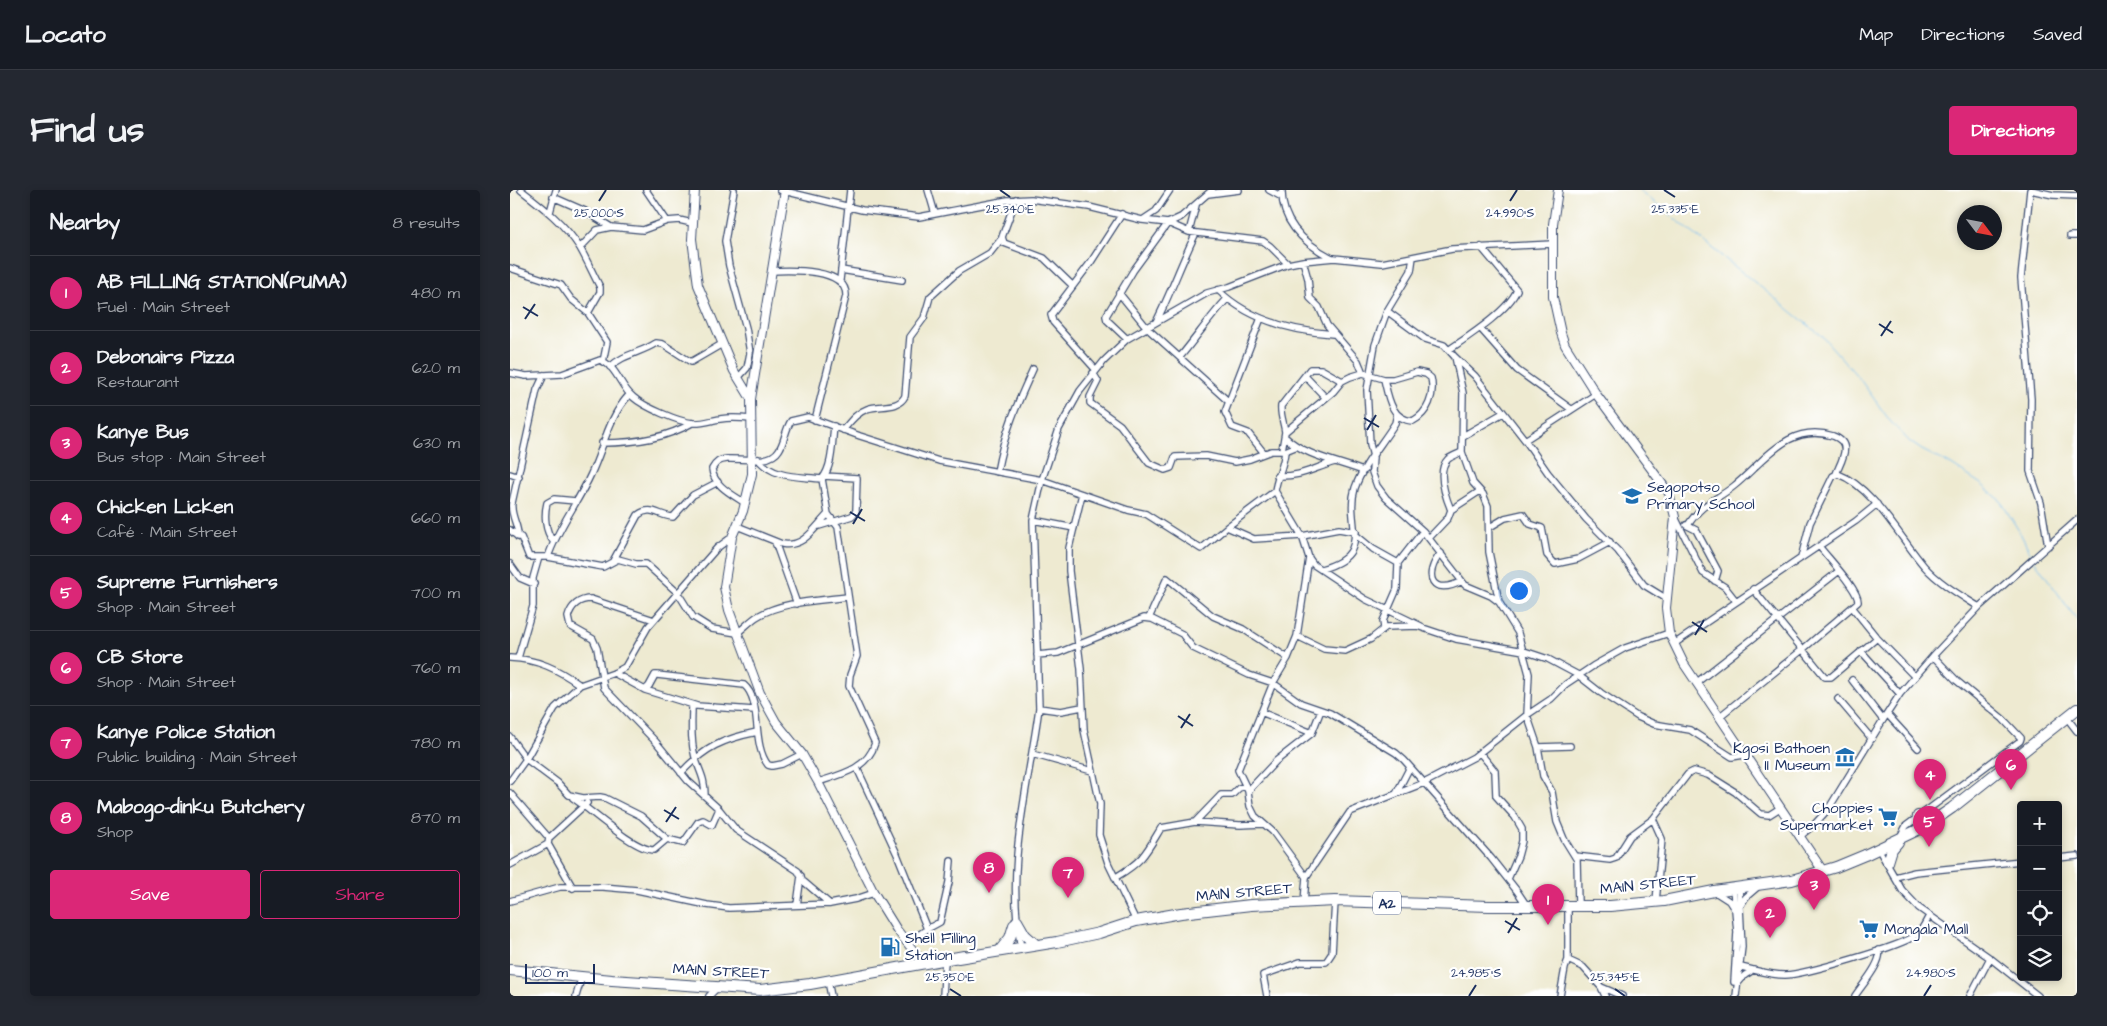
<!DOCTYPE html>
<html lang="en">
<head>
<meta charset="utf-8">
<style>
  body { margin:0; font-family:"Architects Daughter",sans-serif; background:#242831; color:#f1f3f6 }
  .controls { position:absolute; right:15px; bottom:15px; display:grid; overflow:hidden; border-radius:5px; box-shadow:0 2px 8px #0003 }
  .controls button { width:45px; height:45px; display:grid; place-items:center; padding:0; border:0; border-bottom:1px solid #363941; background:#171b24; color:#f1f3f6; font:25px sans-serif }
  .compass { position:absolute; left:1447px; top:15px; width:45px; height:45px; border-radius:50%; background:#171b24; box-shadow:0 2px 8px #0003; rotate:122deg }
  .scale { position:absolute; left:15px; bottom:12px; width:70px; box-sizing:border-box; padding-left:5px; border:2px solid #1b2f5e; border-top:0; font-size:14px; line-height:18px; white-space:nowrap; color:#1b2f5e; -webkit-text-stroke:4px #fff; paint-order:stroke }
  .you { position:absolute; left:1008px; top:400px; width:18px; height:18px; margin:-12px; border:4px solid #fff; border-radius:50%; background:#1a73e8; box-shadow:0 0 0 8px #1a73e833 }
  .badge { display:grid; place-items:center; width:32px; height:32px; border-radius:50%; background:#db2777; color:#fff; font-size:16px; font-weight:700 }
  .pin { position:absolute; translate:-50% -41px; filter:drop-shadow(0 1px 2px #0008) }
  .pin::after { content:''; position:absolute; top:26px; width:18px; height:15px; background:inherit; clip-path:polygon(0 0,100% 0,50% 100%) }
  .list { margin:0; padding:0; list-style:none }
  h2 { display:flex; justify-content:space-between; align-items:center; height:65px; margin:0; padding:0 20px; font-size:21px }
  h2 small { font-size:16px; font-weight:400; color:#9ea1a6 }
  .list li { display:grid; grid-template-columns:32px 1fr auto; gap:15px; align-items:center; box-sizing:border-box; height:75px; padding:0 20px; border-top:1px solid #363941 }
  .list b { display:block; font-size:19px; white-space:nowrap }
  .list p { margin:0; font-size:16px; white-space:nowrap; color:#9ea1a6 }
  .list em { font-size:16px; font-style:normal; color:#9ea1a6 }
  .actions { display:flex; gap:10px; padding:15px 20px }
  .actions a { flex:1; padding:11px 0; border:1px solid #db2777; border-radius:5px; text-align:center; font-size:18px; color:#db2777 }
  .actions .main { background:#db2777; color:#fff }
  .icon { flex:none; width:28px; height:28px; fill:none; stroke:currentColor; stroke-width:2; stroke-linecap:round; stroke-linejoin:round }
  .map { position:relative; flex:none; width:1567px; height:806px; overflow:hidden; border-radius:5px }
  header { display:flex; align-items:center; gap:30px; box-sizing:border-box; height:70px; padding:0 25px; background:#171b24; border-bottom:1px solid #363941 }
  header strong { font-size:24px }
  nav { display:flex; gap:28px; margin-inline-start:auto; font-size:18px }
  .intro { display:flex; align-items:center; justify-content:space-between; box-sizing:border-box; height:120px; padding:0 30px }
  h1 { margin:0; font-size:35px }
  .button { padding:12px 22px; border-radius:5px; background:#db2777; color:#fff; font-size:18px; font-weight:700 }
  main { display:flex; gap:30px; padding:0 30px }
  aside { flex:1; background:#171b24; border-radius:5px; box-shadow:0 2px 8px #0003 }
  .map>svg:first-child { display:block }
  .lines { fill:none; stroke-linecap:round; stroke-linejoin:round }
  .stream { stroke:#7abff1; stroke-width:1 }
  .street-casing { stroke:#3b4b6f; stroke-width:8 }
  .secondary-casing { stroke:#3b4b6f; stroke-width:10 }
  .highway-casing { stroke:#3b4b6f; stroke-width:12 }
  .street { stroke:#fff; stroke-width:5.5 }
  .secondary { stroke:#fff; stroke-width:8 }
  .highway { stroke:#fff; stroke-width:10 }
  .ticks { fill:none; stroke:#1b2f5e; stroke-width:2 }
  .labels { text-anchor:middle; stroke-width:4.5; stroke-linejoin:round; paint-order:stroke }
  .shield { fill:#fff; stroke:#5f6d8e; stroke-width:1 }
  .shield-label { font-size:14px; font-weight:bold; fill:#1b2f5e }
  .poi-label { font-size:15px; fill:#1b2f5e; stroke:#fff; text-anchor:start }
  .street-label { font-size:15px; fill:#1b2f5e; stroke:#fff }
  .ticks-label { font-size:12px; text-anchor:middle; fill:#1b2f5e; stroke:#fff; stroke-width:4.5; stroke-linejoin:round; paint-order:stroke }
</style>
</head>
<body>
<header>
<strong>Locato</strong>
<nav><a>Map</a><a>Directions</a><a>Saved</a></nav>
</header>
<div class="intro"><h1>Find us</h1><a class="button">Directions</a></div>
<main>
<aside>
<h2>Nearby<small>8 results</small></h2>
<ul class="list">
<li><span class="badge">1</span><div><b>AB FILLING STATION(PUMA)</b><p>Fuel · Main Street</p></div><em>480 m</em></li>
<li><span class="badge">2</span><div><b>Debonairs Pizza</b><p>Restaurant</p></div><em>620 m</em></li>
<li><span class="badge">3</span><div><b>Kanye Bus</b><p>Bus stop · Main Street</p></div><em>630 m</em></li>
<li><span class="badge">4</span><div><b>Chicken Licken</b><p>Café · Main Street</p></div><em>660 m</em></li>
<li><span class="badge">5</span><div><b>Supreme Furnishers</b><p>Shop · Main Street</p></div><em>700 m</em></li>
<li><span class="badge">6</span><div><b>CB Store</b><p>Shop · Main Street</p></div><em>760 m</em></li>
<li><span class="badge">7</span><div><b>Kanye Police Station</b><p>Public building · Main Street</p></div><em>780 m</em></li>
<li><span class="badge">8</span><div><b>Mabogo-dinku Butchery</b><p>Shop</p></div><em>870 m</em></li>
</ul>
<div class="actions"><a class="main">Save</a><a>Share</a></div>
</aside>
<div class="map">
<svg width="1567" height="806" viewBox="0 0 1567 806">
  <rect width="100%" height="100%" fill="#fff"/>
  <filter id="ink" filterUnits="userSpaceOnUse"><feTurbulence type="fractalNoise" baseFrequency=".02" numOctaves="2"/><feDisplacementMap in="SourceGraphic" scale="10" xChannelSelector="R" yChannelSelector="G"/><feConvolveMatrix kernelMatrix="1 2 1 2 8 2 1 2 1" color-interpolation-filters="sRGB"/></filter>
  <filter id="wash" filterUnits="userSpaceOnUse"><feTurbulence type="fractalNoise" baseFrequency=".0096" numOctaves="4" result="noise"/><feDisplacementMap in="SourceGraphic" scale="20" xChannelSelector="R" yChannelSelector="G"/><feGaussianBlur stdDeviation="1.12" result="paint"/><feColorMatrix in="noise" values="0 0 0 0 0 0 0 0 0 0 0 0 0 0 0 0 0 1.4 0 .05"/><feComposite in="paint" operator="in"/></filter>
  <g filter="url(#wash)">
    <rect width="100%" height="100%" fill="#eeead1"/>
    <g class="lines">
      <!-- stream -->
      <path class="stream" d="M1129,0l183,146 37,42 31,43 20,21 12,8 28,14 31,20 19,16 19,31 13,25
        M1524,370l43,60"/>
    </g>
  </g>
  <g filter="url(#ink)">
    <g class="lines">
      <defs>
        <path id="street" d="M11,0c22,17 44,34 59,58 7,12 13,26 20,39v5l-12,21 19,29 -4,20
          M136,0l21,31 12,-1 13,3
          M224,0l-9,51 4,25 17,62 4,25 -3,15 -9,10
          M270,0l82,20 57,7 89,-17 23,-1 58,8 53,13 26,3 13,-6 31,-27
          M418,0l7,24
          M759,0l13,7
          M772,0c-1,33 23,54 50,68
          M1520,0l-9,88 10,121 -1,72 11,32 7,43
          M1521,0l22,5 24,1
          M698,4l31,-4
          M43,7l32,14 26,16
          M506,9l-14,38 2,6 40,15 29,28
          M686,15l-7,27 74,9 7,5 18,18
          M40,22l6,-22
          M634,29l12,-8 14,-21
          M658,33l21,9
          M1560,46h7
          M70,58l17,-18 14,-3 32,3 24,-9
          M903,67l-2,14 -24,40 -12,34 -8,45 3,54 3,13 -1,15 5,14 9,12 37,33 42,54 26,11 8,6 19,31 11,41 -2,41 11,32 5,29 9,16 5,30 7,17 13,21 1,45
          M793,71l5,18 2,19 9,9 8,18 31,36 5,12
          M0,78l51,17 10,14 17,14
          M331,80l61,10
          M261,81c20,-1 76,-3 75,25l-31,124
          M330,90l10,-90
          M708,100c31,30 73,41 115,44
          M609,103l29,36 81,73
          M877,121l38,28 19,6 11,12 8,36 -1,59 11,31 10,11 5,12 1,46 10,50
          M751,128l-36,94 7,15 16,6 16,20
          M646,132c15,-29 25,-59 40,-89
          M970,138l37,42 54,39
          M617,149l-20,-19 -1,-4 27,-45 35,-48
          M940,159c19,-13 58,-38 67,-59l-36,-43
          M670,167c16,-19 30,-40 47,-58
          M945,167l20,19 50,64 23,33 38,46 32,32 26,34 23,14
          M100,177c13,-13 31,-14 46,-24l7,1 28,18 31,-18
          M586,180l-43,-48 -2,-7 40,-53 31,-48
          M0,183l16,3 36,-2 38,-14c17,6 20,27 33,37 11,10 46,25 60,26 9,1 19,-3 27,-4 11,-2 21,-1 31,0
          M583,183l5,8 -8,16v6l30,22 29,38 16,7 6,-2 4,-11 31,-1 29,6 15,-3 21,-8h14l10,-4
          M795,186l20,21
          M333,240c7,-8 13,-17 24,-21 13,-5 31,1 38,-13l5,-59 14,-19 6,-21 29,-26 31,-18 12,-15
          M775,242c-1,-9 -5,-17 -4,-26l29,-37h11l21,12
          M953,246l40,-23
          M775,247c20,19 52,24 78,34l2,-1
          M1015,250l71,-46
          M92,253c30,0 63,-4 90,-20
          M772,260l3,-18 48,-40 9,-11 8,-4 13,-4 21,6h9l24,-7 9,2 5,4c4,17 -3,35 -18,43 -22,-1 -25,-25 -29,-42
          M775,261c-1,14 -8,26 -10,40l27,45 7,22 5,7 51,34 56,27
          M248,269c16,20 41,17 64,20 11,-13 10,-37 12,-53
          M487,282c7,-39 20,-68 36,-103
          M0,284l9,3
          M767,286c25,1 36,-8 58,-14
          M572,304l-13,54v23l12,98 3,61 16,74 -1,31 9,28 28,58
          M235,313c-12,-8 -32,-18 -33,-34 4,-7 7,-9 15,-10 15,-1 43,6 52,-9 6,-9 6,-20 12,-29l17,-4 52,19 79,25 103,19 86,30 18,4 55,35 26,-22 27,12 48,-3 37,-7 17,3
          M941,320c-5,-12 -15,-39 -3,-51 4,-3 10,-5 14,-7
          M1165,327l28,56 22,14 11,14
          M523,330l41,8
          M1176,335l10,5 22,41 -3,10
          M1178,335c16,-24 26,-23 46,-39 31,-25 54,-64 99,-50 20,7 9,23 3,38
          M227,336l45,18c22,4 32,-16 46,-30l-6,-35
          M309,336l33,-10 4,-5 1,-33 -33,-2
          M717,337l48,-36
          M980,337l15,-9 18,-4 7,10 12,4 5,27 8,9 23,-5 32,-17
          M0,340l8,7h3l8,20h19l55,10 15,-8 18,5h10l32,29 15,24 19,12 25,4c7,-5 14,-13 21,-17 26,-15 60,-15 89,-19
          M846,345l17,14 25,14 25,-32
          M8,347c1,-12 -8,-21 -6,-34l25,-113 7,-15
          M919,348l19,-20 3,-8 29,-19
          M43,351c-8,-10 -9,-26 -6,-38l7,-4 22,2
          M265,352l22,62
          M931,363c-19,23 -9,44 21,28
          M38,367c10,-30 30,-54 43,-83 13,-27 17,-56 38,-79
          M1291,368l9,-35 23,-47 5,-2c35,13 62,64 86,92 15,17 36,29 55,41
          M103,371l25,-46c13,-10 21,1 35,2l20,-22 25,-13
          M0,374l10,14 14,6
          M811,379c55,-15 23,-45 34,-81 8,-23 27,-44 40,-65l2,-9
          M1243,399l72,88h6l46,-39
          M1342,417l25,31 38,39
          M639,428l18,-40 46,38 30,13 45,29
          M144,430l-63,-21c-12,0 -20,7 -23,18l2,9 23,13 4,9 7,40 52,54 32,39 31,28 17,21 62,41 5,10 27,23
          M874,438l-1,-7 14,-32 1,-26
          M787,446l27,13 21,2 26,-12 15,-12 31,-1 39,13 68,12 24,8 30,16 23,18 37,24 16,7 36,6 42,27 12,-2
          M1164,454l182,-123 21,-17
          M1351,461l39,43
          M527,465l21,-2 86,-35 8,1 30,15 11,14 56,27 24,8 28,20 29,10 66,40 8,7 87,98 26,33 10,15
          M0,468c27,1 48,11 70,27
          M8,468l15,-52v-28l6,-21
          M104,483l31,17 4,-4 6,-11h2l87,10c19,16 7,59 24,80l4,1 10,-2 20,-10
          M1342,490l31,40
          M1186,493l143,-112
          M135,500l52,16 57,4
          M1328,509l34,40
          M182,515c0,17 -2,35 3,52 5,16 10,21 10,39
          M529,518l22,3 21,-4
          M751,522l51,21
          M1377,524l31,34
          M1209,527l83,-67 56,-48c1,-12 -31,-45 -39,-56
          M1557,528l10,13
          M0,547l16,22 32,24 11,12 14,3 17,-1 5,1 36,18 26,23 16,4 15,-21 5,-2 9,5 7,-16
          M1028,557l32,-1
          M970,563l15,18 1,25 19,21 7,12v12l-4,15 -10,23
          M522,564l60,17
          M347,578l40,86 30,75 -18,13
          M171,583c24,-26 42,-34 76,-41
          M0,591l16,-22 29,-51 25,-23 34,-12 11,-6 23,-40 69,-79 15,-11
          M308,592c22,-7 50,-13 57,-39l-26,-57 1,-11 7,-19 -19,-129 -10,-13
          M738,601l28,-30 36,-28 9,-23
          M0,603l39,45 -1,6 25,44
          M886,604l14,-27
          M63,608c18,12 61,52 81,52l13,-11
          M1143,629l9,20 -6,62
          M685,632l26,-27h11l7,-7 7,-2
          M1289,647l15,-12 15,-17 54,-88 17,-26 33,-38 46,-49 98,-87
          M39,648l38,-35
          M1389,649l7,-13 114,-85 1,-3 -18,-19 -46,-38 -24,-25
          M1369,660l23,40 17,18 71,50 48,38
          M1065,666l35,4 6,-2 14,-22 23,-17 35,-45 6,-3 14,4 27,17 26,22 8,1 11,-7
          M1548,668l19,-2
          M0,675l38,-21
          M606,687c27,-16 30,-24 45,-49l34,-6 45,3 23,-1
          M796,687l-33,-45 -18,-16 -5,-10 -2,-15 -10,-21 35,-87 15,-25 9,-22 12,-78
          M1385,687l20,-5 106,-11
          M1223,698l4,44 -3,50
          M1205,702l14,9 5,8
          M0,711l50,-14h43l34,3 70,15 22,3 101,-4 26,-5 18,-6
          M794,712l2,-25 44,-65 74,-29 50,-26 53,-42 24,-16 15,-15 27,-18 32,-18 44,-15
          M287,715l4,-29
          M1231,715l5,-8 14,-12
          M417,739l13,-7 9,-40 2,-21
          M511,758c-16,-81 7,-159 18,-240l-6,-188 9,-40 17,-51 21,-38 24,-30 23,-22 80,-46 22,-6 59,-23 15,-3 31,-3 48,5 70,-14 101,-5
          M1058,770l15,7 18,20 21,9
          M1226,776c16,3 33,9 49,9 17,0 118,-29 131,-40 6,-4 9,-12 13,-19
          M318,791l3,15
          M1229,792l6,-7 5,-3
          M1091,797l4,9
          M66,806l6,-20
          M199,806l8,-8
          M433,806l2,-36
          M757,806l-4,-21 37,-13h26l6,-9 3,-52
          M1050,806l5,-28 3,-8v-54
          M1226,806l6,-49 -3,-60
          M1345,806c7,-11 28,-34 24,-46
          M1460,806l20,-38"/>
        <path id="secondary" d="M185,0l-3,49 6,46 36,86 17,28 1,75 -9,37 -11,26 -8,50 5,23 31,83 16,29 26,32 16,28 56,111 23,37 27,34
          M1048,0l-5,34v73l8,36 4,12 31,49 73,99 6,24 -9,91 3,25 15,31 139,207
          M241,209l34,-209"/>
        <path id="highway" d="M1408,626l1,7 4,4
          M1378,672l4,-13 6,-7
          M507,731l8,14 9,8
          M491,759l9,-11 4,-13
          M448,768l99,-16 42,-9 37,-12 45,-8 70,-8 84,-4 154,5h121l54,-5 50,-10 78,-11 44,-13 29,-12 61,-29 26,-18 125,-99
          M0,780l102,10 148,10 50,-6 154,-28"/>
      </defs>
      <!-- street casing -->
      <use href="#street" class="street-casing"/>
      <!-- secondary casing -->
      <use href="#secondary" class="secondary-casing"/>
      <!-- highway casing -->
      <use href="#highway" class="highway-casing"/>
      <!-- street -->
      <use href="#street" class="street"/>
      <!-- secondary -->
      <use href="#secondary" class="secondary"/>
      <!-- highway -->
      <use href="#highway" class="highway"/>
    </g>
  </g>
  <!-- ticks -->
  <path class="ticks" d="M490,0l10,7M1154,0l11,7M89,11l7,-11M1000,11l7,-11M13,117l15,9M15,129l10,-15M1369,134l14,9M1371,146l10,-15M854,228l15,9M857,240l9,-15M340,322l15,9M343,334l9,-15M1182,432l15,10M1185,445l9,-15M668,526l15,10M671,538l9,-14M154,620l15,9M156,632l10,-15M995,731l15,9M998,743l9,-15M440,799l11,7M1105,799l10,7M959,806l7,-11M1414,806l7,-11"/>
  <!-- icons -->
  <defs>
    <symbol id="school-bare" viewBox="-9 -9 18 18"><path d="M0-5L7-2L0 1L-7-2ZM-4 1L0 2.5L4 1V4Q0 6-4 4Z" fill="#1f6fb2" stroke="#fff" stroke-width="2.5" paint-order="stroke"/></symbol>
    <symbol id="museum-bare" viewBox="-9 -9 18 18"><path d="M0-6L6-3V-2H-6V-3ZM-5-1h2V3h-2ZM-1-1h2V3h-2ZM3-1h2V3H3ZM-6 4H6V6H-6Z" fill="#1f6fb2" stroke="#fff" stroke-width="2.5" paint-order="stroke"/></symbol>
    <symbol id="supermarket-bare" viewBox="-9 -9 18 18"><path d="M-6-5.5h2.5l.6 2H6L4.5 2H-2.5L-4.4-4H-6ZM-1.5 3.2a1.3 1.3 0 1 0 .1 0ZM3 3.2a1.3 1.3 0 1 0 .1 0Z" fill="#1f6fb2" stroke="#fff" stroke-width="2.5" paint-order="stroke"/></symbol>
    <symbol id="fuel-bare" viewBox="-9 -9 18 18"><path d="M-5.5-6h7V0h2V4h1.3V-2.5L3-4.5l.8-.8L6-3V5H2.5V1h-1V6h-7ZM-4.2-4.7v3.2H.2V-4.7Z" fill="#1f6fb2" stroke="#fff" stroke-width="2.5" paint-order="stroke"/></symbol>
  </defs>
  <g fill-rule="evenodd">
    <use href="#school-bare" x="1108" y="292" width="28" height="28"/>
    <use href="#museum-bare" x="1321" y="553" width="28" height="28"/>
    <use href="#supermarket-bare" x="1364" y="613" width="28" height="28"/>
    <use href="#supermarket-bare" x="1345" y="725" width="28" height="28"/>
    <use href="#fuel-bare" x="366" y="743" width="28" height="28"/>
  </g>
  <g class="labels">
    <!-- shield labels -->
    <rect class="shield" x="863" y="701.5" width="28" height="23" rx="4"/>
    <g class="shield-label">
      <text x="877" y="718">A2</text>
    </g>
    <!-- poi labels -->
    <g class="poi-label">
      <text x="1137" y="302">Segopotso<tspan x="1137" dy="17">Primary School</tspan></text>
      <text x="1320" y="563" text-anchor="end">Kgosi Bathoen<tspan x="1320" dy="17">II Museum</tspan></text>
      <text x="1363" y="623" text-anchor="end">Choppies<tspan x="1363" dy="17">Supermarket</tspan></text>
      <text x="1374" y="744">Mongala Mall</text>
      <text x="395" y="753">Shell Filling<tspan x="395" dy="17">Station</tspan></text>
    </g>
    <!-- street labels -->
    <g class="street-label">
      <text transform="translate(1138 694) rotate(-6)" y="5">MAIN STREET</text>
      <text transform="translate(734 702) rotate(-5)" y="5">MAIN STREET</text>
      <text transform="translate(211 781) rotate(3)" y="5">MAIN STREET</text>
    </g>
  </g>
  <g class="ticks-label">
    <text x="500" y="23">25.340°E</text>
    <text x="1165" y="23">25.335°E</text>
    <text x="89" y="27">25.000°S</text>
    <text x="1000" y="27">24.990°S</text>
    <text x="966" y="787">24.985°S</text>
    <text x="1421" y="787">24.980°S</text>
    <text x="440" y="791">25.350°E</text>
    <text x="1105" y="791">25.345°E</text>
  </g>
</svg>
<div class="controls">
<button>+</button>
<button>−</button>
<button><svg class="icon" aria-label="locate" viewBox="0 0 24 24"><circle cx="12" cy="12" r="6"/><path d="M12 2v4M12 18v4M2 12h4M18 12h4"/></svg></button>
<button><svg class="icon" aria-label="layers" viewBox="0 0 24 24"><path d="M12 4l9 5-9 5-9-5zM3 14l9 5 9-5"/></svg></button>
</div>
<svg class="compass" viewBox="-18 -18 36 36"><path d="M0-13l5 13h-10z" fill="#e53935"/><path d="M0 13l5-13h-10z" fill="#9ea1a6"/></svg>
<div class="scale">100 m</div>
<div class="you"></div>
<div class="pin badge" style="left:1038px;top:735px">1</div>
<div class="pin badge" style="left:1260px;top:748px">2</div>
<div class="pin badge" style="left:1304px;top:720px">3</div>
<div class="pin badge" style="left:1420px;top:610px">4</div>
<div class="pin badge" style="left:1419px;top:657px">5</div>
<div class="pin badge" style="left:1501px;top:600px">6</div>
<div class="pin badge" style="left:558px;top:708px">7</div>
<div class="pin badge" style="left:479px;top:703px">8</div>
</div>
</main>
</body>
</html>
